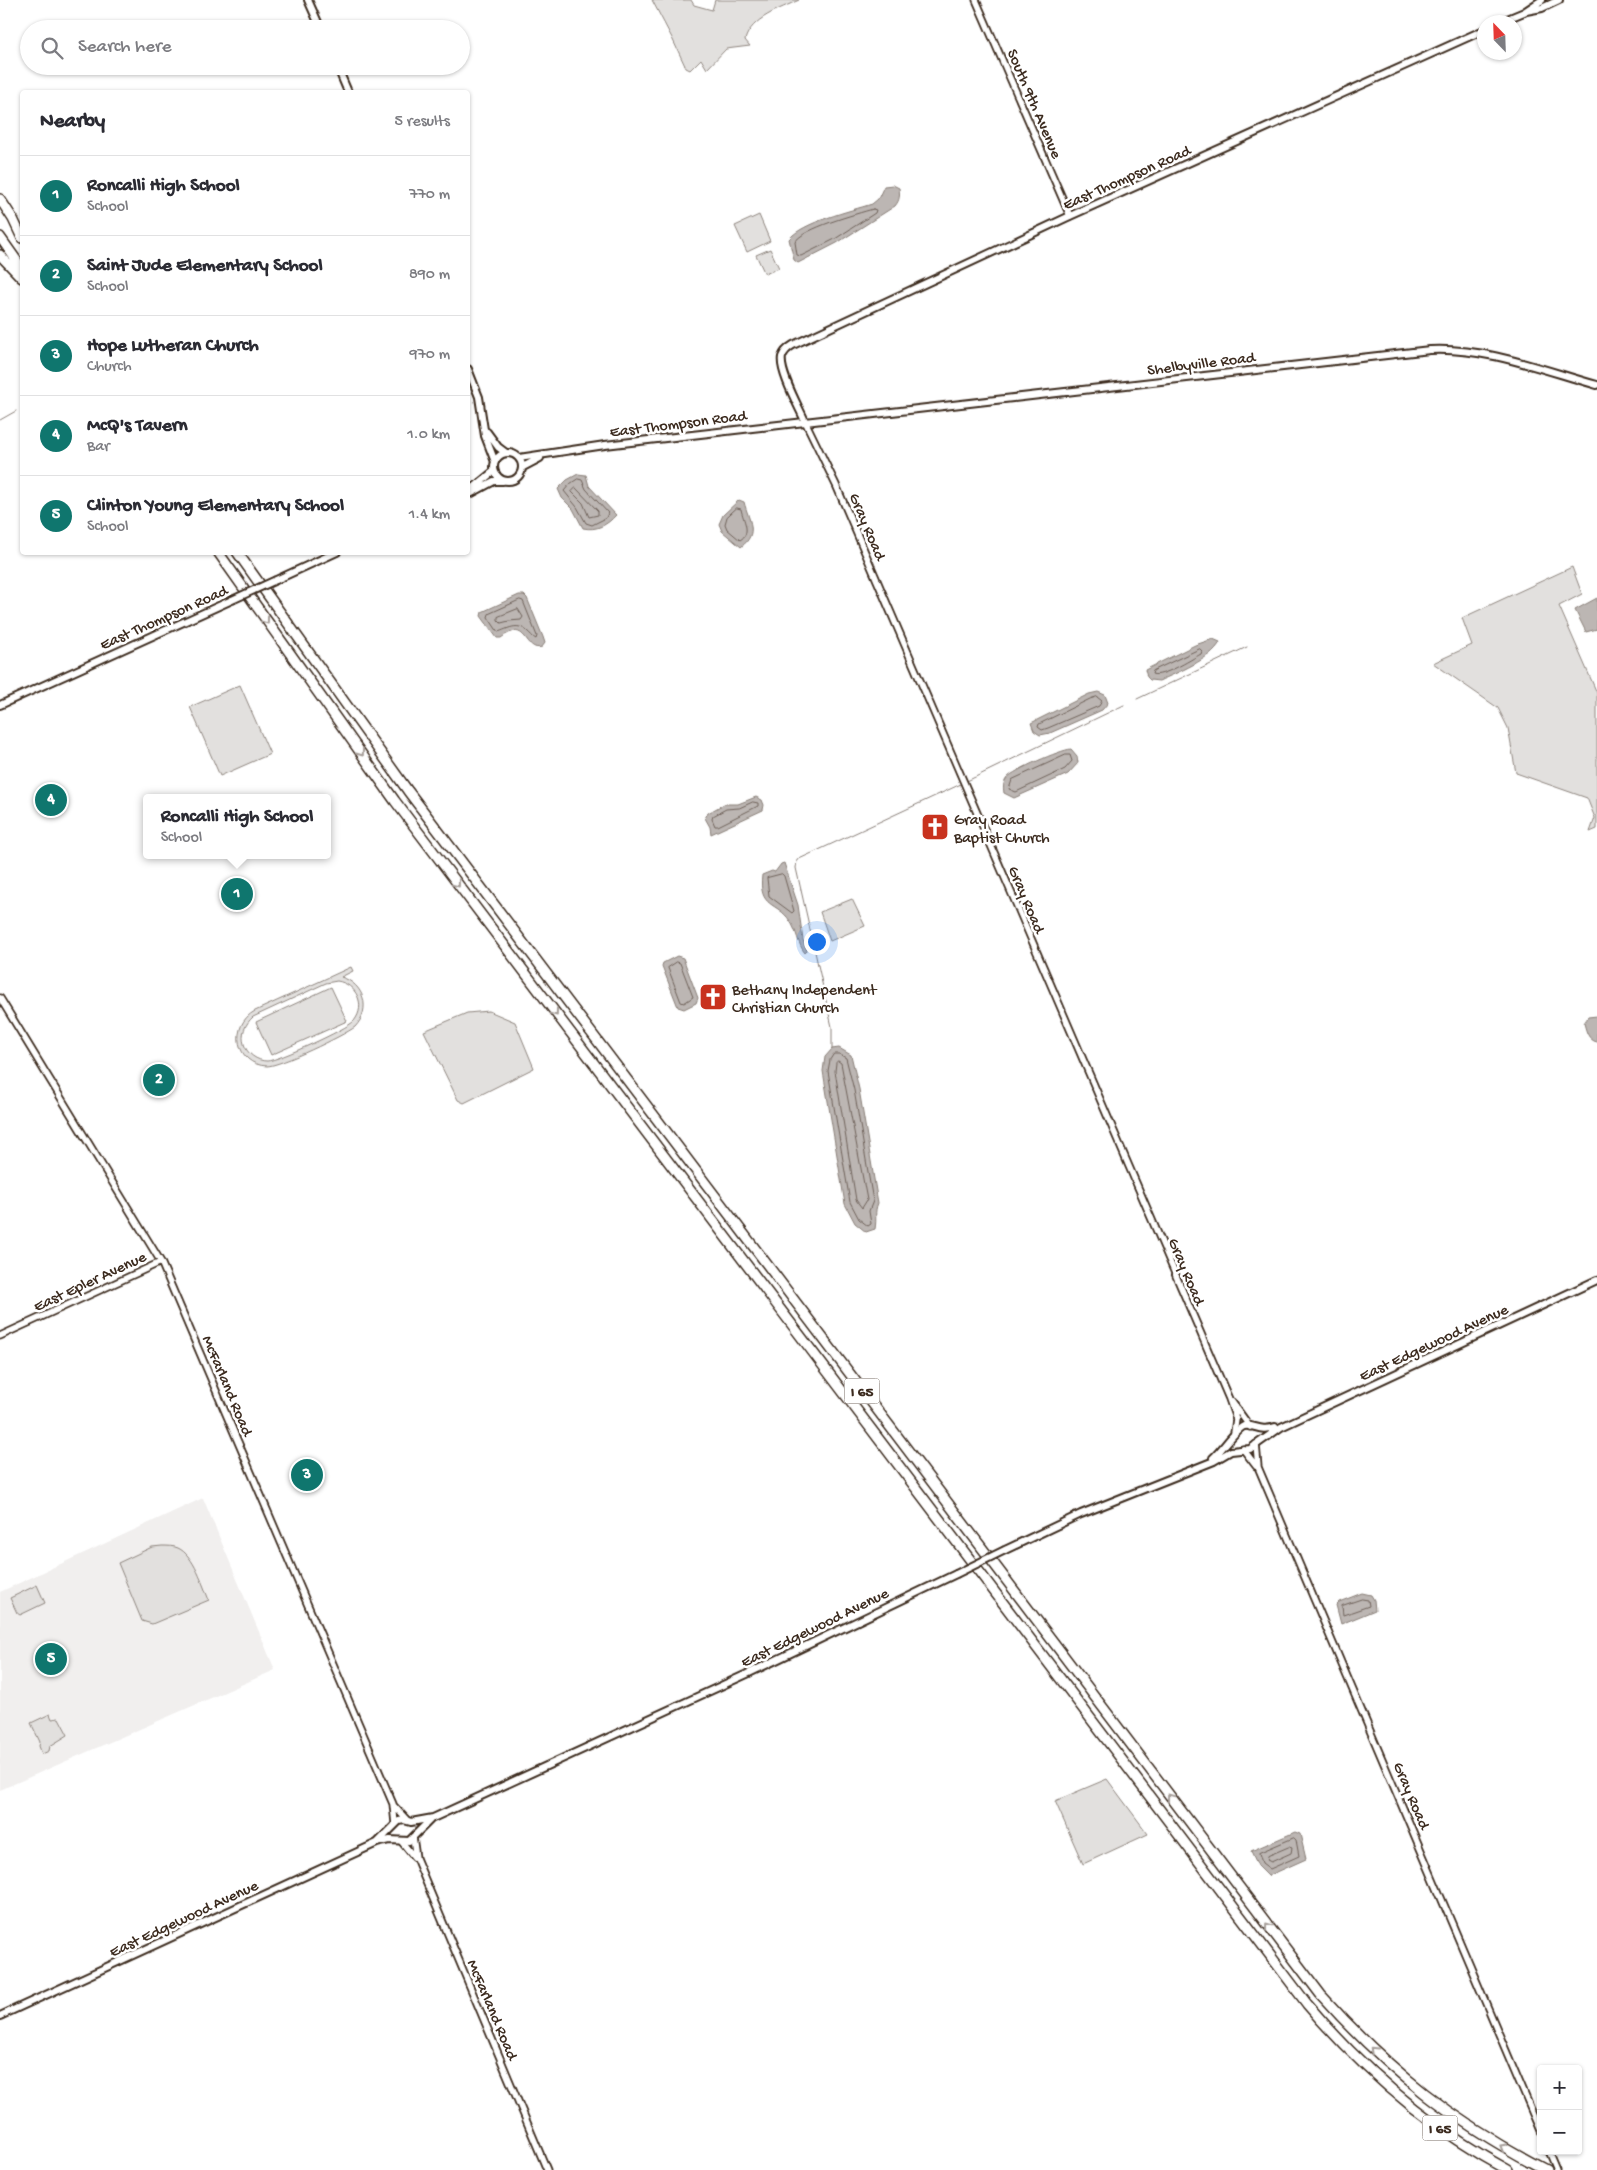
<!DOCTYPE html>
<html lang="en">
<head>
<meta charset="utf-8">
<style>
  body { margin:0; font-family:"Gochi Hand",sans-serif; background:#f2f2f3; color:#2b2b33 }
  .controls { position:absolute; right:15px; bottom:15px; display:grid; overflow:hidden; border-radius:5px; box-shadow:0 1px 4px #0004 }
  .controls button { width:45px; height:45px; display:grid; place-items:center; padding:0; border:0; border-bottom:1px solid #e1e1e2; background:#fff; color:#2b2b33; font:25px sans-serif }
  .compass { position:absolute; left:1477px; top:15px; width:45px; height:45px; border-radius:50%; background:#fff; box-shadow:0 1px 4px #0004; rotate:337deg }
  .you { position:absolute; left:816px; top:941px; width:18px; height:18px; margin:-12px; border:4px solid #fff; border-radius:50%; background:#1a73e8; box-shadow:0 0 0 8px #1a73e833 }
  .badge { display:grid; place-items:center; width:32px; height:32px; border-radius:50%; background:#0f766e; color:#fff; font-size:16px; font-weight:700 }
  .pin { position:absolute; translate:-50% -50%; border:2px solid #fff; box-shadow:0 1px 5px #0006 }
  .popup { position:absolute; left:143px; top:794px; width:188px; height:65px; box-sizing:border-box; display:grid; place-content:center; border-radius:5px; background:#fff; filter:drop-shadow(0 1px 4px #0005); font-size:16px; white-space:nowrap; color:#7c7c81 }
  .popup b { font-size:19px; color:#2b2b33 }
  .popup::after { content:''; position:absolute; left:50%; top:100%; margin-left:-10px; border:10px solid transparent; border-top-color:#fff }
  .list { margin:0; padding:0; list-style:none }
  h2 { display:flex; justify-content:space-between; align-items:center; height:65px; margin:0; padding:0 20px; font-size:21px }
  h2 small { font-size:16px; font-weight:400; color:#7c7c81 }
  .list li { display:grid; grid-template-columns:32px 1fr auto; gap:15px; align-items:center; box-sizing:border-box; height:80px; padding:0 20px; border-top:1px solid #e1e1e2 }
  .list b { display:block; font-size:19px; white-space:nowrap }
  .list p { margin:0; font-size:16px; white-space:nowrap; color:#7c7c81 }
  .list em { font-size:16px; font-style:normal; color:#7c7c81 }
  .icon { flex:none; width:28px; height:28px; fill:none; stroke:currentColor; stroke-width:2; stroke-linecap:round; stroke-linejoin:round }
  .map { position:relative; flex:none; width:1597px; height:2170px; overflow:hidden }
  .search { position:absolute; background:#fff; box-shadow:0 1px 4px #0004; left:20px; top:20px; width:450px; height:55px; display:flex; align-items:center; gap:12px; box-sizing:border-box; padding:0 18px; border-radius:28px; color:#7c7c81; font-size:19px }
  .panel { position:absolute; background:#fff; box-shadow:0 1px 4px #0004; left:20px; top:90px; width:450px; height:465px; border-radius:5px }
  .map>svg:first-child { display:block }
  .built { fill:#f1efee }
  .green { fill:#e2e0de; stroke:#8e857e; fill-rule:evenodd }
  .water { fill:#bcb6b3; stroke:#887e77 }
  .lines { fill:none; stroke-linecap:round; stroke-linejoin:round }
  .shore { stroke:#6f625a; stroke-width:1 }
  .stream { stroke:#887e77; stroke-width:1 }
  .tertiary-casing { stroke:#3b2a1e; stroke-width:9 }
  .secondary-casing { stroke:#3b2a1e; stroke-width:10 }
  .motorway-casing { stroke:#3b2a1e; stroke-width:12 }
  .tertiary { stroke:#fff; stroke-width:5.5 }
  .secondary { stroke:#fff; stroke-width:6 }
  .motorway { stroke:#fff; stroke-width:9 }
  .secondary-bridge-casing { stroke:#3b2a1e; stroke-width:10; stroke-linecap:butt }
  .secondary-bridge { stroke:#fff; stroke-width:6 }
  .oneway { stroke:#a79f9a }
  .labels { text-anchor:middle; stroke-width:5; stroke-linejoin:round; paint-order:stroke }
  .shield { fill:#fff; stroke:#766a62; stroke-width:1 }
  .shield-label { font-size:15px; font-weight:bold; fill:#3b2a1e }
  .street-label { font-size:16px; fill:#3b2a1e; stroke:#fff }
  .poi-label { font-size:16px; fill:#3b2a1e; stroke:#fff; text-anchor:start }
</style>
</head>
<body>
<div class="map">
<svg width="1597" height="2170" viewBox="0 0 1597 2170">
  <rect width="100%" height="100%" fill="#fff"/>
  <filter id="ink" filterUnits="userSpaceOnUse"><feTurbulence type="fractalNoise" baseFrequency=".02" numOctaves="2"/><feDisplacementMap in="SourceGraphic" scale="10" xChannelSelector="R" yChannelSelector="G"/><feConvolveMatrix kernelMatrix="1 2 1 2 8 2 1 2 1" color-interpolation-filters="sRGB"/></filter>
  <g filter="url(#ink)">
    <!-- built -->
    <path class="built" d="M203,1498l72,172 -275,120v-198z"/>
    <!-- green -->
    <path class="green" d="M652,0h39l3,5 18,5 3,-10h84c-19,9 -48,18 -54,40l5,6 -24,3 -19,20 -6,-10 -11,11 -4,-2 -14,-30z
      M759,215l11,26 -23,11 -12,-26z
      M770,249l9,19 -14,6 -9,-19z
      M1572,567l10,27 -23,12 38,87v136l-7,3 5,-14 -8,-20 -71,-25 -8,-45 -10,-20 -65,-45 39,-18 -10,-27z
      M240,685l30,69 -50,22 -30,-69z
      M852,899l13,27 -35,15 -10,-29z
      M351,967l2,4 -12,6c23,7 31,32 14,50 -12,9 -75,39 -88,39 -32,-1 -38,-41 -12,-55zM337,981c19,3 30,24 17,40 -7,8 -77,40 -87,40 -10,0 -20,-7 -23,-17 -3,-10 1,-20 9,-27l73,-34z
      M331,987l16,34 -76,34 -15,-33z
      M489,1011l26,11 19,46 -70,35 -6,-3 -34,-69 43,-18z
      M162,1546c5,0 12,0 16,2 16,7 25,38 31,52l-57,24 -10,-3 -24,-58 34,-16z
      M37,1585l8,18 -25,12 -3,-2 -7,-15z
      M50,1714l2,5 7,-1 9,17 -18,11 -1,5 -7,3 -3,-8 1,-4 -9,-19z
      M1107,1779l41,55 -65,30 -28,-63z"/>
    <!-- water -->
    <path class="water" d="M893,185l6,3c1,7 1,12 -4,18l-58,37 -39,20 -4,-3 -5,-21c14,-17 61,-28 83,-35l6,-5 6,-13z
      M578,474l8,1 3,11 27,29c-9,10 -19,16 -33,13l-10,-19 -11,-11 -4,-9 9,-9z
      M739,500l5,2c5,19 15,31 -3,45l-19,-16 -3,-7 4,-9z
      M519,595h5l3,3 16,39 2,6 -3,4c-18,6 -14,-30 -41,-9h-4l-16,-22 1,-4z
      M1597,598v31l-11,3 -11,-22z
      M1213,639l7,3c-8,17 -44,31 -61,39l-9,-1 -3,-3 -2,-7 50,-25z
      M1098,692l7,3 3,8 -6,7 -52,23 -10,2 -6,-4 -3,-8 58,-29z
      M1071,749l6,7 1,7 -10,11 -54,24 -10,-5c-1,-6 -1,-10 3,-15 7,-8 53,-28 64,-29z
      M756,797l6,3 2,5 -1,5 -52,24 -1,-7 -5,-9 3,-5 16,-9h14z
      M784,863l14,42 5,35 4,11 -2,2c-7,-8 -8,-22 -15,-32 -13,-20 -32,-12 -28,-46l10,-4 3,1 6,-8z
      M677,956l6,2 15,40 -2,5 -12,6 -6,-2 -16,-41 1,-3z
      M1597,1016v26c-9,-2 -11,-11 -13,-19l4,-6z
      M839,1048l12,7 8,34 19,114c-4,9 -1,15 -3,26l-9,3 -11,-9 -10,-19 -22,-133 2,-14 7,-8z
      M1362,1593l9,2 3,5 1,10 -34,14 -5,-19 3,-3z
      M1295,1832l5,2 6,25 -38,17 -10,-10 -7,-15z"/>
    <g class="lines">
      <!-- shore -->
      <path class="shore" d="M873,209l3,1 -1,3 -40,26 -34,17 -4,-1 -2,-13c8,-14 61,-28 78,-33z
        M578,479l4,1 4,9 22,24 -2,5 -14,7 -6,-2 -9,-16 -13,-16 6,-7z
        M576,488l22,23v4l-9,2 -6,-14 -11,-11z
        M737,508l4,1c2,11 11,24 -1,31l-13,-11 -2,-5 2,-7z
        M520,600l3,1 14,35 -1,3c-4,-2 -5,-5 -9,-8 -10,-9 -19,-2 -29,1l-10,-15 1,-3z
        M518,609l5,8 -2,3 -12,1 -8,2 -3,-3v-3z
        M1200,649l2,2 -1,3c-11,6 -39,24 -49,20l1,-3z
        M1097,697l5,4 -3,5 -51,22 -6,2 -4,-3 1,-3 51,-25z
        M1066,755h4l2,6 -7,8 -49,23 -7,-3 3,-9z
        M753,802l5,1v3l-40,20h-3l-3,-7 1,-3 13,-7 13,-1z
        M782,874l2,2 10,35 -2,2 -23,-17 -2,-18z
        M677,962l3,1 13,34 -9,6 -3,-1 -13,-34z
        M834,1054h5l7,4 8,32 19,111 -4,10 2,13 -3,2 -9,-7 -9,-17 -22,-131 2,-11z
        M838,1061l3,2 26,137 -5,8 -6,-8 -21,-129 1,-8z
        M1362,1599l6,1 1,6 -26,9 -1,-9z
        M1294,1838l2,2 3,16 -29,13 -8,-6 -3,-10z
        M1289,1847l3,1 -1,5 -20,9 -4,-2 1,-4z"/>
      <!-- stream -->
      <path class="stream" d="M0,420l16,-9
        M1137,699l110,-52
        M967,781l157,-76
        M832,1049v-22l-36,-159 1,-8 164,-76"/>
      <defs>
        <path id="tertiary" d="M976,0l94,216
          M805,421l31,64 393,914 7,20 -2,14
          M0,998l161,264 232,542 2,20
          M0,1336l161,-74
          M1232,1402l18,25
          M1256,1444l2,23 283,666
          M1243,1449l13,17
          M394,1806l13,14
          M413,1837l3,21 131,312
          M401,1841l13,16
          M1548,2151l8,19"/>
        <path id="secondary" d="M308,0l13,29
          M1526,11l16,-3 17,-8
          M1500,22l24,-10 18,-12
          M337,66l11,26
          M468,369l11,28 6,39 10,26
          M805,421c-6,-14 -26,-49 -23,-64 2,-6 6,-9 11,-12l277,-129 414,-186
          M487,432l11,15 8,6
          M494 467a14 14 0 1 1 28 0a14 14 0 1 1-28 0Z
          M519,458l86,-13 825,-95c56,-3 113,20 167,35
          M523,467l17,-9
          M472,489l22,-18
          M468,495l26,-14h9
          M276,580l61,-28
          M0,705l232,-105
          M1213,1458c8,-7 24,-30 31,-32 11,-2 15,6 31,1
          M1005,1550l76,-36 133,-53 17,-10 19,-2 31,-22 316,-147
          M377,1843l22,-22 5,-1 7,2 22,-4 314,-144 209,-100
          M0,2016l377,-173 13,-3 19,1 21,-21"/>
        <path id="motorway" d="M0,199l13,20 9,19
          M0,237l22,31
          M0,255l22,23
          M218,552l177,249 912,1203c57,67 123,124 201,166
          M237,552l171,239 913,1204c69,77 133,127 225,175"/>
      </defs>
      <!-- tertiary casing -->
      <use href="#tertiary" class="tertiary-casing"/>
      <!-- secondary casing -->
      <use href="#secondary" class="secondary-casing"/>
      <!-- motorway casing -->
      <use href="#motorway" class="motorway-casing"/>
      <!-- tertiary -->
      <use href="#tertiary" class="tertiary"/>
      <!-- secondary -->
      <use href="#secondary" class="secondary"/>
      <!-- motorway -->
      <use href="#motorway" class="motorway"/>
      <defs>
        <path id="secondary-bridge" d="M232,600l44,-20
          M956,1574l49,-24"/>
      </defs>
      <!-- secondary-bridge casing -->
      <use href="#secondary-bridge" class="secondary-bridge-casing"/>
      <!-- secondary-bridge -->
      <use href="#secondary-bridge" class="secondary-bridge"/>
    </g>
    <!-- one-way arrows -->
    <defs><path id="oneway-chevron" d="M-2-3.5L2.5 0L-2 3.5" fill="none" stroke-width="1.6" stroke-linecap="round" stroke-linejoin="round" transform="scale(1.25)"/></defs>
    <g class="oneway">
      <use href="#oneway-chevron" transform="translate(266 621) rotate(54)"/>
      <use href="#oneway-chevron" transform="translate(361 753) rotate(54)"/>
      <use href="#oneway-chevron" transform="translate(457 884) rotate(53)"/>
      <use href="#oneway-chevron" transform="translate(555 1013) rotate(53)"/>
      <use href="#oneway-chevron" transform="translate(1170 1797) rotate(-127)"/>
      <use href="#oneway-chevron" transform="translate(1268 1926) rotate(-127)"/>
      <use href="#oneway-chevron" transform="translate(1373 2050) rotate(-136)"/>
      <use href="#oneway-chevron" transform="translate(1503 2147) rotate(-150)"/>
    </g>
  </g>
  <!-- icons -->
  <defs>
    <symbol id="church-square" viewBox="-11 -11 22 22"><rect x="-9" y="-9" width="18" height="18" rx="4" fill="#c8321e" stroke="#fff"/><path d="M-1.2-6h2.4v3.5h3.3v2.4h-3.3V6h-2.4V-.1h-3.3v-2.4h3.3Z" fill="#fff"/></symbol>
  </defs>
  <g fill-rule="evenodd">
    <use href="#church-square" x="919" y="811" width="32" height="32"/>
    <use href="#church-square" x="697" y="981" width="32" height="32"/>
  </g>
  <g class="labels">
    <!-- shield labels -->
    <g class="shield">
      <rect x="844.5" y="1378.5" width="35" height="25" rx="4"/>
      <rect x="1422.5" y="2115.5" width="35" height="25" rx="4"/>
    </g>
    <g class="shield-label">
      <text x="862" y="1396">I 65</text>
      <text x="1440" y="2133">I 65</text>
    </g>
    <!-- street labels -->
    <g class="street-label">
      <text transform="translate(1036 103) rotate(67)" y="6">South 9th Avenue</text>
      <text transform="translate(1126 176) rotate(-24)" y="6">East Thompson Road</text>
      <text transform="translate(1201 362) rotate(-7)" y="6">Shelbyville Road</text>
      <text transform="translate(678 422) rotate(-7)" y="6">East Thompson Road</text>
      <text transform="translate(869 526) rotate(67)" y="6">Gray Road</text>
      <text transform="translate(163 616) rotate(-24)" y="6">East Thompson Road</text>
      <text transform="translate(1028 899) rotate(67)" y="6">Gray Road</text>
      <text transform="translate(1188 1271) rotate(67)" y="6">Gray Road</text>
      <text transform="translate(89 1280) rotate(-25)" y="6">East Epler Avenue</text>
      <text transform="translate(1433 1341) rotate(-25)" y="6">East Edgewood Avenue</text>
      <text transform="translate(229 1385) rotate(67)" y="6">McFarland Road</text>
      <text transform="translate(814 1626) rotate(-26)" y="6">East Edgewood Avenue</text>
      <text transform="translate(1413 1795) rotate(67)" y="6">Gray Road</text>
      <text transform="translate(183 1917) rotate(-25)" y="6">East Edgewood Avenue</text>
      <text transform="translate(494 2009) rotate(67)" y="6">McFarland Road</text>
    </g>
    <!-- poi labels -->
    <g class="poi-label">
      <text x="954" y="824">Gray Road<tspan x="954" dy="18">Baptist Church</tspan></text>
      <text x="732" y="994">Bethany Independent<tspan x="732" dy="18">Christian Church</tspan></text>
    </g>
  </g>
</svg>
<div class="controls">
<button>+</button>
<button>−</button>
</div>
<svg class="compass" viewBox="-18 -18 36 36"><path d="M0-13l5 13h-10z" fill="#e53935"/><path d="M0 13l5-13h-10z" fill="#7c7c81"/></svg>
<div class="you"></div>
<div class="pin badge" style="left:237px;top:894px">1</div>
<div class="popup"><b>Roncalli High School</b>School</div>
<div class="pin badge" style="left:159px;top:1080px">2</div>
<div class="pin badge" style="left:307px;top:1475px">3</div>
<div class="pin badge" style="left:51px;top:800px">4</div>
<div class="pin badge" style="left:51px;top:1659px">5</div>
<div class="search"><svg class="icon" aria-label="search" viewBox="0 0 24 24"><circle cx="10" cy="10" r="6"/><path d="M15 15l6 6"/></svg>Search here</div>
<section class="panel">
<h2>Nearby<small>5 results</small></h2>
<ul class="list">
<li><span class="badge">1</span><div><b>Roncalli High School</b><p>School</p></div><em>770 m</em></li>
<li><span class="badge">2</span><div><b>Saint Jude Elementary School</b><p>School</p></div><em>890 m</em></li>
<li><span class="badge">3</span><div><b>Hope Lutheran Church</b><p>Church</p></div><em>970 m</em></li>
<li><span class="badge">4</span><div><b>McQ's Tavern</b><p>Bar</p></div><em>1.0 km</em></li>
<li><span class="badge">5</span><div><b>Clinton Young Elementary School</b><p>School</p></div><em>1.4 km</em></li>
</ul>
</section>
</div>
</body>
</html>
